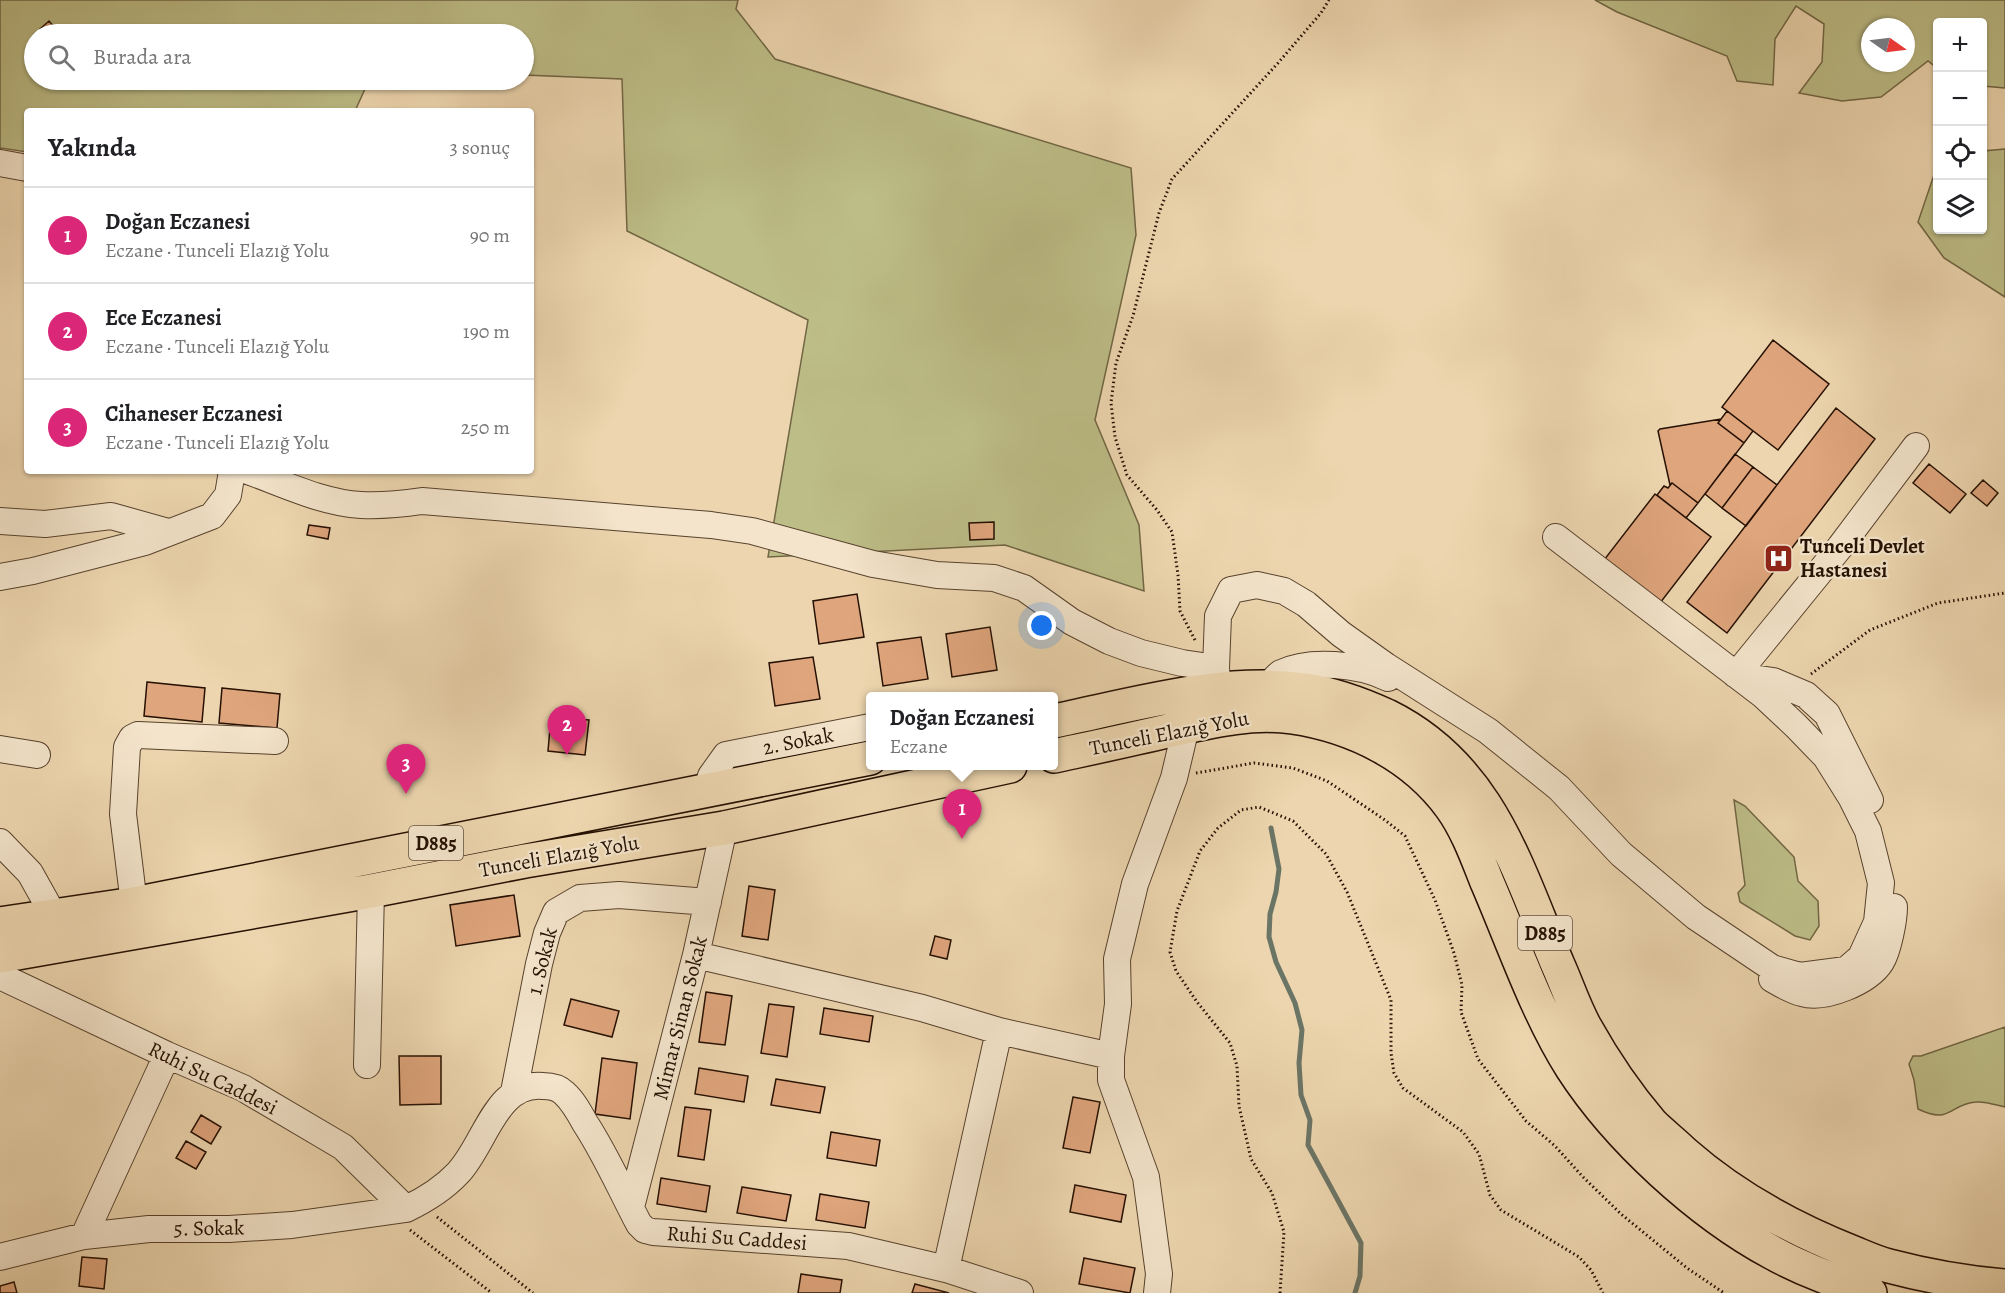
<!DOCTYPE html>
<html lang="tr">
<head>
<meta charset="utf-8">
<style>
  body { margin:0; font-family:Alegreya,serif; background:#f6f6f6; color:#202124 }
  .controls { position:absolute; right:18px; top:18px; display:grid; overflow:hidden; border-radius:6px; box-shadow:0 2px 4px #0004 }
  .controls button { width:54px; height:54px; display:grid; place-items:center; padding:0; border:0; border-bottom:2px solid #e0e0e0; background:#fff; color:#202124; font:30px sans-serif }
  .compass { position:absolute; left:1861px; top:18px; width:54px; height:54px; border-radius:50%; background:#fff; box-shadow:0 2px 4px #0004; rotate:104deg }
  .you { position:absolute; left:1042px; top:626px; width:21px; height:21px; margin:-15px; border:4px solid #fff; border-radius:50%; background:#1a73e8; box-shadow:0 0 0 9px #1a73e833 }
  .badge { display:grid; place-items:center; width:39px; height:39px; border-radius:50%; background:#db2777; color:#fff; font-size:20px; font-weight:700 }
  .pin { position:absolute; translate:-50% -50px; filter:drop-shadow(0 2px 3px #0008) }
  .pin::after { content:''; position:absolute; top:32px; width:21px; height:18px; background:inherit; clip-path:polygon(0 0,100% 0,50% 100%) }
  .popup { position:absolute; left:866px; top:692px; width:192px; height:78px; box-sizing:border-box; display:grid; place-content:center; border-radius:6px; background:#fff; filter:drop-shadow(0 2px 4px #0005); font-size:20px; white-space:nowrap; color:#757577 }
  .popup b { font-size:22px; color:#202124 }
  .popup::after { content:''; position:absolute; left:50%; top:100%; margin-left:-12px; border:12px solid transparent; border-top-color:#fff }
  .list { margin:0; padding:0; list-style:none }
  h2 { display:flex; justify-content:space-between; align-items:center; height:78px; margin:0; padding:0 24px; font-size:26px }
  h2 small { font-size:20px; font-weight:400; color:#757577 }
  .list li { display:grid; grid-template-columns:39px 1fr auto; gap:18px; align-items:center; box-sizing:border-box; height:96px; padding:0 24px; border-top:2px solid #e0e0e0 }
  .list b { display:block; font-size:22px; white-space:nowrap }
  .list p { margin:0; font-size:20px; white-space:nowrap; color:#757577 }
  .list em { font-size:20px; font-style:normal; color:#757577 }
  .icon { flex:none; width:33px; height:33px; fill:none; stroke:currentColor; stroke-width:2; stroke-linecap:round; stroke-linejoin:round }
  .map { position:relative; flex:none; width:2005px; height:1293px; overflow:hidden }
  .search { position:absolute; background:#fff; box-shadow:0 2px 4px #0004; left:24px; top:24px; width:510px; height:66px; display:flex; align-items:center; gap:15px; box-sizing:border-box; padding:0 21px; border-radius:33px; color:#757577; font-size:22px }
  .panel { position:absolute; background:#fff; box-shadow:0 2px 4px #0004; left:24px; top:108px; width:510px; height:366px; border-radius:6px }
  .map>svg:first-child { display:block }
  .green { fill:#bdbd87; stroke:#716644; stroke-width:1.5; fill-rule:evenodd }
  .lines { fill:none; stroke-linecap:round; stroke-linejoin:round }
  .stream { stroke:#6b7566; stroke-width:5 }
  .building { fill:#dfa57d; stroke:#251002; stroke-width:1.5 }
  .minor-casing { stroke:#57422d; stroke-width:28 }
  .major-casing { stroke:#251002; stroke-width:36 }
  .path { stroke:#251002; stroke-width:3; stroke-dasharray:1.5 3; stroke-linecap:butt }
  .minor { stroke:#f3e4cb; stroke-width:26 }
  .major { stroke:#edd6af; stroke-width:33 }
  .labels { text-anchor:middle; stroke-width:4.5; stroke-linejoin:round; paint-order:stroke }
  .shield { fill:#f3e4cb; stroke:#63503e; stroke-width:1.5 }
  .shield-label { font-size:20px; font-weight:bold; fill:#251002 }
  .poi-label { font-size:21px; font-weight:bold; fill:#251002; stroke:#f3e4cb; text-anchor:start }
  .street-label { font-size:21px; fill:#251002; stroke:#f3e4cb }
</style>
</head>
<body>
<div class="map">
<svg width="2005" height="1293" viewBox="0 0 2005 1293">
  <rect width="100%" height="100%" fill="#edd6af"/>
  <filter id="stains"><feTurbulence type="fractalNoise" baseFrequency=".00333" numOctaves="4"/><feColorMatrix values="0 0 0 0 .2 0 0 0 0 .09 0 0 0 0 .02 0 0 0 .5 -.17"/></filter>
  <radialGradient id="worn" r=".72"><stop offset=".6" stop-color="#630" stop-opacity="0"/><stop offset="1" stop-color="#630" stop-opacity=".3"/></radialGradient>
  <!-- green -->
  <path class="green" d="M0,0h738l-2,9 39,50 356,109 5,67 -41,185 44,105 5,66 -139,-46 -237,12 40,-237 -181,-89 -5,-152 -98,-4v-41h-490v46h335l-14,31h-328v41l-26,-4 -1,4z
    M1595,0h410v88l-22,-2 -1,-64h-44l-1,46 -9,-7 -47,36 -39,4 -43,-8 23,-31 2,-38 -28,-18 -21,33 -2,46 -36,-4 -10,-25 -110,-44zM1870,27h36v36h-36z
    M2005,149v148l-61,-39 -26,-36 19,-56 1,64h44l1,-79z
    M1734,800l11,6 49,51 4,24 20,20 1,25 -9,14 -15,-4 -55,-34 -2,-9 7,-8z
    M2005,1027v80c-9,-2 -20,-6 -29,-5 -27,2 -25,23 -58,7l-4,-29 -5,-16 4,-8h8z"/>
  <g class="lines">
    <!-- stream -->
    <path class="stream" d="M1271,828l8,41 -3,23 -6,22 -1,23 7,25 19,41 7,27 -3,33 2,32 9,25 -2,25 53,98 -1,33 -5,17"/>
  </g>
  <!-- building -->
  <path class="building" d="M49,21l11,13h-15l-5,-5z
    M1773,340l56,44 -51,66 -56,-43z
    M1836,408l39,31 -148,194 -40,-31z
    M1727,411l26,20 -9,12 -26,-20z
    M1721,419l-3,4 26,20 -46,60 -26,-20 -2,2 -12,-54 2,-2z
    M1735,454l18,13 -31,41 -17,-14z
    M1929,464l37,30 -16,19 -37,-30z
    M1753,467l24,18 -31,41 -24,-18z
    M1983,480l15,13 -11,13 -16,-13z
    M1672,483l26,20 -12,15 -29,-23 7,-9 4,2z
    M1655,494l56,43 -51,66 -56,-43z
    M994,522v17l-24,1 -1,-17z
    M309,525l21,3 -2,11 -21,-4z
    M857,594l7,43 -45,7 -6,-43z
    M990,627l7,43 -45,7 -6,-43z
    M921,637l7,42 -45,7 -6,-43z
    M813,657l7,42 -45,7 -6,-43z
    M147,682l58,6 -3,34 -58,-6z
    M222,688l58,6 -3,34 -58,-5z
    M551,717l38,3 -4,35 -37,-4z
    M749,886l26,4 -7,50 -26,-4z
    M514,895l6,41 -64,10 -6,-41z
    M935,936l16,4 -4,19 -17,-4z
    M706,992l26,4 -7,49 -26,-3z
    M571,999l48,12 -7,26 -48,-12z
    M769,1004l25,3 -7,50 -26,-4z
    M824,1008l49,8 -4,26 -49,-8z
    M399,1056h42v48l-41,1z
    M602,1058l35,5 -7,56 -35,-5z
    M699,1068l49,8 -4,26 -49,-8z
    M776,1079l49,8 -5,26 -49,-8z
    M1073,1097l27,5 -10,51 -27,-5z
    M685,1107l26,3 -7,50 -26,-4z
    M201,1115l20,12 -10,17 -20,-12z
    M831,1132l49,8 -4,26 -49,-8z
    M186,1141l20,11 -10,17 -20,-11z
    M661,1178l49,8 -4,26 -49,-8z
    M1075,1185l51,10 -5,27 -51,-10z
    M742,1187l49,8 -5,26 -49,-8z
    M820,1194l49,8 -4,26 -49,-8z
    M82,1257l25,2 -3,30 -25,-3z
    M1084,1258l51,10 -5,25 -51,-9z
    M801,1274l41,6 -2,13h-42z
    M14,1282l3,11h-17v-7z
    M915,1284l34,9h-37z"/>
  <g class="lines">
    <defs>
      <path id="minor" d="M0,163l27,5
        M248,471c36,13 75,32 113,34 20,1 41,-1 61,-4l289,24 41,6 121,33 64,11 57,3 30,10 48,34 37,19 32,12 41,10 34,5
        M0,521l45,3 66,-8 57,16
        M0,577l33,-6 112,-29 67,-26 16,-21 4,-24
        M1736,675l104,-128 76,-101
        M1739,676l34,5 33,14 21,19 43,86
        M1268,687c4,-5 8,-11 13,-14 29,-14 79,-9 107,5
        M1218,689l-2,-21 2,-52 13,-26 26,-5 27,6 22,13 35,30 45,32 102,65 71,57 62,66 75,63 76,51 28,8 46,-6 15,-13 16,-35 4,-39 -13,-52 -17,-34 -25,-40 -30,-31 -32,-30 -208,-159
        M0,749l37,6
        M706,791l5,-15 15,-21 144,-28
        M0,842l30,31 24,43
        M134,904l-11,-90 4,-67 5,-9 6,-3 137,6
        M696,955l226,53 77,23 112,25
        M0,976l167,79 76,33 100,59 63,62
        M1772,979c9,5 20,12 30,14 23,7 66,-11 79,-31 7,-11 13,-42 13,-55
        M367,1065l4,-174
        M514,1092l25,-128 8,-31 9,-21 24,-14 39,-3 89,7
        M631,1207l65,-252 28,-127
        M84,1236l83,-181
        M0,1257l84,-21 65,-7h80l63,-4 114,-16c19,-9 38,-21 52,-36 27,-28 38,-92 85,-87 7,0 16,2 21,7 9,8 15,19 21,30 21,32 36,67 54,101l6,6 8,2 195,14 98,23 74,24
        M946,1269l53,-238
        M1157,1293l2,-19 -13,-97 -35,-97v-24l7,-52 -1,-45 18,-75 39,-106 12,-51"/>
      <path id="major" d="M1054,721c79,-16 170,-43 251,-31 28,4 56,14 82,26 103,51 129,150 171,249 9,20 16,42 27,62 19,34 42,68 67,97 10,10 22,19 32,29 50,44 109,76 170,100 12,5 23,10 35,13 38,10 77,17 116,20
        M1054,756c37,-8 75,-16 113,-25 41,-9 83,-20 125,-14 62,9 122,39 159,90 16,22 26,50 36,75 26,60 50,131 85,186 46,71 127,145 201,185 31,17 65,29 97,40
        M0,924l134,-20 736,-146
        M0,956l371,-65 154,-30 199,-33 286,-62"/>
    </defs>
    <!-- minor casing -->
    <use href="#minor" class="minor-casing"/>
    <!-- major casing -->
    <use href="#major" class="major-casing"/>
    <!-- path -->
    <path class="path" d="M1195,640l-15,-29 -2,-36 -6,-43 -15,-22 -30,-35 -12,-38 -4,-34 5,-40 17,-47 26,-103 13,-34 106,-116 43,-50 8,-13
      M1811,674l59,-44 68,-27 67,-10
      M1196,773l58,-10 39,5 34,13 58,39 20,16 30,64 19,53 8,32 -1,27 17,47 48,62 29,25 28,31 38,37 66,54 37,25
      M437,1217l96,76
      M410,1230l82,63
      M1280,1293l4,-61 -12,-39 -21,-34 -12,-53 -2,-40 -7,-23 -33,-41 -21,-31 -6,-19 7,-41 23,-60 18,-23 23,-18 18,-3 34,14 33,33 21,38 44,108v53l3,20 9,15 60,44 16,22 11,41 11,15 78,47 12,13 12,23"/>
    <!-- minor -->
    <use href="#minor" class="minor"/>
    <!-- major -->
    <use href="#major" class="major"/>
  </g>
  <!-- icons -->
  <defs>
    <symbol id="hospital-square" viewBox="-11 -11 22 22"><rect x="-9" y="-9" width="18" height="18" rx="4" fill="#8f2418" stroke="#f3e4cb"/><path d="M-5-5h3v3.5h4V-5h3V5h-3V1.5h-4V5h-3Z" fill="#fff"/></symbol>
  </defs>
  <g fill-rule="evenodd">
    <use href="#hospital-square" x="1762" y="542" width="33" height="33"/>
  </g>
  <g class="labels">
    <!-- shield labels -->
    <g class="shield">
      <rect x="409" y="826" width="54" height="34" rx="4.5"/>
      <rect x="1518" y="916" width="54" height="34" rx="4.5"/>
    </g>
    <g class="shield-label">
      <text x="436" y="850">D885</text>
      <text x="1545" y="940">D885</text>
    </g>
    <!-- poi labels -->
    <g class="poi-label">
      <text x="1800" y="553">Tunceli Devlet<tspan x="1800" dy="24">Hastanesi</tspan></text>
    </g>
    <!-- street labels -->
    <g class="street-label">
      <text transform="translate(1169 733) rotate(-11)" y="7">Tunceli Elazığ Yolu</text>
      <text transform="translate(798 741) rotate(-11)" y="7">2. Sokak</text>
      <text transform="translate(559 856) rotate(-10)" y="7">Tunceli Elazığ Yolu</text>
      <text transform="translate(542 961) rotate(-76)" y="7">1. Sokak</text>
      <text transform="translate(680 1018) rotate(-76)" y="7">Mimar Sinan Sokak</text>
      <text transform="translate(213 1078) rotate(26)" y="7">Ruhi Su Caddesi</text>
      <text transform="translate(209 1228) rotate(-1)" y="7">5. Sokak</text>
      <text transform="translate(737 1238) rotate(4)" y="7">Ruhi Su Caddesi</text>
    </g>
  </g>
  <rect width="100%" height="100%" filter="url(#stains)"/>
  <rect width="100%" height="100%" fill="url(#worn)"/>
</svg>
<div class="controls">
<button>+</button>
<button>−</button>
<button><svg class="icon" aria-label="locate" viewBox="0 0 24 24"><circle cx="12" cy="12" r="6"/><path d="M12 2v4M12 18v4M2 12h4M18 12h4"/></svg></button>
<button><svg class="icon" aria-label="layers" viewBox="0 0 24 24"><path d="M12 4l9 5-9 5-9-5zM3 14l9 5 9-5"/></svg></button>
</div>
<svg class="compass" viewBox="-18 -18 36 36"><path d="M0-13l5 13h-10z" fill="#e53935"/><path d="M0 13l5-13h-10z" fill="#757577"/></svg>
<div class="you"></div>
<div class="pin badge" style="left:962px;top:839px">1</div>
<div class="popup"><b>Doğan Eczanesi</b>Eczane</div>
<div class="pin badge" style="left:567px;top:755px">2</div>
<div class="pin badge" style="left:406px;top:794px">3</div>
<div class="search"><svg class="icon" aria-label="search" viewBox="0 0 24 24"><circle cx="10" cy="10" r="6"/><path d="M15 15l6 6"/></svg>Burada ara</div>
<section class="panel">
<h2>Yakında<small>3 sonuç</small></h2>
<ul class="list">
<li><span class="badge">1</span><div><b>Doğan Eczanesi</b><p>Eczane · Tunceli Elazığ Yolu</p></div><em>90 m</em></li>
<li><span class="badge">2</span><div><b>Ece Eczanesi</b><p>Eczane · Tunceli Elazığ Yolu</p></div><em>190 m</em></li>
<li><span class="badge">3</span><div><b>Cihaneser Eczanesi</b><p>Eczane · Tunceli Elazığ Yolu</p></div><em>250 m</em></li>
</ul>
</section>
</div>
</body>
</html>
